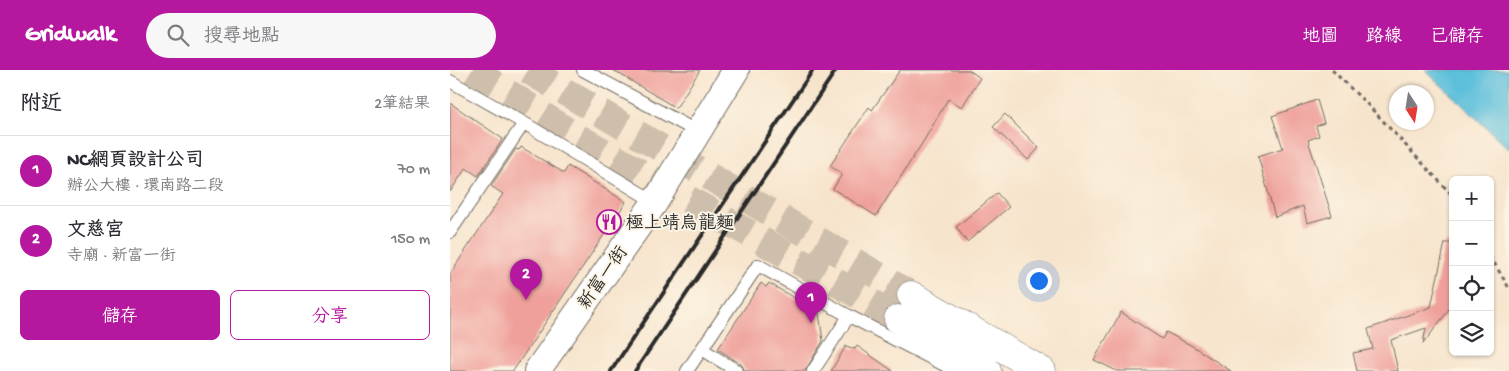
<!DOCTYPE html>
<html lang="zh-TW">
<head>
<meta charset="utf-8">
<style>
  body { margin:0; font-family:"Gochi Hand","LXGW WenKai TC",sans-serif; background:#f7f7f7; color:#2b2b33 }
  .controls { position:absolute; right:15px; bottom:15px; display:grid; overflow:hidden; border-radius:8px; box-shadow:0 1px 4px #0004 }
  .controls button { width:45px; height:45px; display:grid; place-items:center; padding:0; border:0; border-bottom:1px solid #e1e1e2; background:#fff; color:#2b2b33; font:25px sans-serif }
  .compass { position:absolute; left:939px; top:15px; width:45px; height:45px; border-radius:50%; background:#fff; box-shadow:0 1px 4px #0004; rotate:168deg }
  .you { position:absolute; left:588px; top:210px; width:18px; height:18px; margin:-12px; border:4px solid #fff; border-radius:50%; background:#1a73e8; box-shadow:0 0 0 8px #1a73e833 }
  .badge { display:grid; place-items:center; width:32px; height:32px; border-radius:50%; background:#b5179e; color:#fff; font-size:16px; font-weight:700 }
  .pin { position:absolute; translate:-50% -41px; filter:drop-shadow(0 1px 2px #0008) }
  .pin::after { content:''; position:absolute; top:26px; width:18px; height:15px; background:inherit; clip-path:polygon(0 0,100% 0,50% 100%) }
  .list { margin:0; padding:0; list-style:none }
  h2 { display:flex; justify-content:space-between; align-items:center; height:65px; margin:0; padding:0 20px; font-size:21px }
  h2 small { font-size:16px; font-weight:400; color:#7c7c81 }
  .list li { display:grid; grid-template-columns:32px 1fr auto; gap:15px; align-items:center; box-sizing:border-box; height:70px; padding:0 20px; border-top:1px solid #e1e1e2 }
  .list b { display:block; font-size:19px; white-space:nowrap }
  .list p { margin:0; font-size:16px; white-space:nowrap; color:#7c7c81 }
  .list em { font-size:16px; font-style:normal; color:#7c7c81 }
  .actions { display:flex; gap:10px; padding:15px 20px }
  .actions a { flex:1; padding:11px 0; border:1px solid #b5179e; border-radius:8px; text-align:center; font-size:18px; color:#b5179e }
  .actions .main { background:#b5179e; color:#fff }
  .icon { flex:none; width:28px; height:28px; fill:none; stroke:currentColor; stroke-width:2; stroke-linecap:round; stroke-linejoin:round }
  .map { position:relative; flex:none; width:1059px; height:301px; overflow:hidden }
  header { display:flex; align-items:center; gap:30px; box-sizing:border-box; height:70px; padding:0 25px; background:#b5179e; color:#fff }
  header strong { font-size:24px }
  nav { display:flex; gap:28px; margin-inline-start:auto; font-size:18px }
  .search { width:350px; height:45px; background:#f7f7f7; display:flex; align-items:center; gap:12px; box-sizing:border-box; padding:0 18px; border-radius:28px; color:#7c7c81; font-size:19px }
  main { display:flex }
  aside { flex:1; background:#fff }
  .map>svg:first-child { display:block }
  .water { fill:#5cbfdb; stroke:#447583 }
  .building { fill:#efa09b }
  .lines { fill:none; stroke-linecap:round; stroke-linejoin:round }
  .secondary-tunnel { stroke:#cebfac; stroke-width:28; stroke-dasharray:28 14; stroke-linecap:butt }
  .lane-casing { stroke:#726c63; stroke-width:14 }
  .street-casing { stroke:#726c63; stroke-width:28 }
  .secondary-casing { stroke:#726c63; stroke-width:29 }
  .path { stroke:#726c63; stroke-width:3; stroke-dasharray:4 4; stroke-linecap:butt }
  .lane { stroke:#fff; stroke-width:12 }
  .street { stroke:#fff; stroke-width:26 }
  .secondary { stroke:#fff; stroke-width:28 }
  .rail { stroke:#2b2b2b; stroke-width:4 }
  .labels { text-anchor:middle; stroke-width:4; stroke-linejoin:round; paint-order:stroke }
  .poi-label { font-size:18px; fill:#2b2b2b; stroke:#fcf5e5; text-anchor:start }
  .street-label { font-size:18px; fill:#2b2b2b; stroke:#fcf5e5 }
</style>
</head>
<body>
<header>
<strong>Gridwalk</strong>
<div class="search"><svg class="icon" aria-label="search" viewBox="0 0 24 24"><circle cx="10" cy="10" r="6"/><path d="M15 15l6 6"/></svg>搜尋地點</div>
<nav><a>地圖</a><a>路線</a><a>已儲存</a></nav>
</header>
<main>
<aside>
<h2>附近<small>2筆結果</small></h2>
<ul class="list">
<li><span class="badge">1</span><div><b>NC網頁設計公司</b><p>辦公大樓 · 環南路二段</p></div><em>70 m</em></li>
<li><span class="badge">2</span><div><b>文慈宮</b><p>寺廟 · 新富一街</p></div><em>150 m</em></li>
</ul>
<div class="actions"><a class="main">儲存</a><a>分享</a></div>
</aside>
<div class="map">
<svg width="1059" height="301" viewBox="0 0 1059 301">
  <rect width="100%" height="100%" fill="#fcf5e5"/>
  <filter id="ink" filterUnits="userSpaceOnUse"><feTurbulence type="fractalNoise" baseFrequency=".02" numOctaves="2"/><feDisplacementMap in="SourceGraphic" scale="10" xChannelSelector="R" yChannelSelector="G"/><feConvolveMatrix kernelMatrix="1 2 1 2 8 2 1 2 1" color-interpolation-filters="sRGB"/></filter>
  <filter id="wash" filterUnits="userSpaceOnUse"><feTurbulence type="fractalNoise" baseFrequency=".0096" numOctaves="4" result="noise"/><feDisplacementMap in="SourceGraphic" scale="20" xChannelSelector="R" yChannelSelector="G"/><feGaussianBlur stdDeviation="1.12" result="paint"/><feColorMatrix in="noise" values="0 0 0 0 0 0 0 0 0 0 0 0 0 0 0 0 0 1.4 0 .05"/><feComposite in="paint" operator="in"/></filter>
  <g filter="url(#wash)">
    <rect width="100%" height="100%" fill="#f7e4cc"/>
    <!-- water -->
    <path class="water" d="M975,0h84v79z"/>
    <g id="blocks">
      <!-- building -->
      <path class="building" d="M163,0h87l-24,38z
        M450,0h69l11,8 -18,29 -14,-8 -22,38 -50,79 -43,-27 9,-15 -12,-8 39,-59 3,3z
        M867,30l7,23 -8,3 3,10 -11,4 24,76 -25,7 -4,-17 -28,11 -17,-61 25,-8 -11,-32z
        M0,33l53,36 -25,37 -12,-8 -16,24z
        M555,44l34,34 -11,12 -35,-33z
        M71,77l43,26 4,-7 58,36 -113,169h-63v-97l53,-80 -12,-8 25,-37 3,1z
        M547,123l12,14 -42,35 -11,-15z
        M995,173h8v61l-30,40 3,-16 -35,12 7,31h-41l-4,-18 20,-4 -5,-20 63,-22z
        M311,213l5,4 3,-4 50,30 4,28 -18,30h-60l-4,-7 -23,-15z
        M671,242l41,27 4,-7 28,15 37,24h-114l-23,-11z
        M396,276l9,3 2,-3 36,25h-62z"/>
    </g>
  </g>
  <g filter="url(#ink)">
    <use href="#blocks" fill-opacity="0" stroke="#726c63" stroke-width="1"/>
    <g class="lines">
      <!-- secondary-tunnel -->
      <path class="secondary-tunnel" d="M22,0l98,63 287,161 41,25
        M78,0l383,225"/>
      <defs>
        <path id="lane" d="M133,0l115,62
          M0,11l74,42 131,79
          M0,162l74,-109
          M252,279l35,22
          M237,301l71,-106 91,51 107,55
          M363,301l36,-55"/>
        <path id="street" d="M87,301l118,-169 81,-132"/>
        <path id="secondary" d="M461,225l131,76
          M448,249l89,52"/>
      </defs>
      <!-- lane casing -->
      <use href="#lane" class="lane-casing"/>
      <!-- street casing -->
      <use href="#street" class="street-casing"/>
      <!-- secondary casing -->
      <use href="#secondary" class="secondary-casing"/>
      <!-- path -->
      <path class="path" d="M882,0l37,36 84,90
        M1040,186l19,32"/>
      <!-- lane -->
      <use href="#lane" class="lane"/>
      <!-- street -->
      <use href="#street" class="street"/>
      <!-- secondary -->
      <use href="#secondary" class="secondary"/>
      <!-- rail -->
      <path class="rail" d="M161,301l202,-301
        M185,301l201,-301"/>
    </g>
  </g>
  <!-- icons -->
  <defs>
    <symbol id="restaurant-ring" viewBox="-11 -11 22 22"><circle r="9.5" fill="#fcf5e5" stroke="#b5179e" stroke-width="1.5"/><path d="M-5-6h1v4h1v-4h1v4h1v-4h1v5L-1.5 .5V6h-2V.5L-5-1ZM5-6V6H3V1.5H1.5Q1.5-4 5-6Z" fill="#b5179e"/></symbol>
  </defs>
  <g fill-rule="evenodd">
    <use href="#restaurant-ring" x="145" y="138" width="28" height="28"/>
  </g>
  <g class="labels">
    <!-- poi labels -->
    <g class="poi-label">
      <text x="176" y="158">極上靖烏龍麵</text>
    </g>
    <!-- street labels -->
    <g class="street-label">
      <text transform="translate(152 207) rotate(-55)" y="6">新富一街</text>
    </g>
  </g>
</svg>
<div class="controls">
<button>+</button>
<button>−</button>
<button><svg class="icon" aria-label="locate" viewBox="0 0 24 24"><circle cx="12" cy="12" r="6"/><path d="M12 2v4M12 18v4M2 12h4M18 12h4"/></svg></button>
<button><svg class="icon" aria-label="layers" viewBox="0 0 24 24"><path d="M12 4l9 5-9 5-9-5zM3 14l9 5 9-5"/></svg></button>
</div>
<svg class="compass" viewBox="-18 -18 36 36"><path d="M0-13l5 13h-10z" fill="#e53935"/><path d="M0 13l5-13h-10z" fill="#7c7c81"/></svg>
<div class="you"></div>
<div class="pin badge" style="left:361px;top:253px">1</div>
<div class="pin badge" style="left:76px;top:230px">2</div>
</div>
</main>
</body>
</html>
